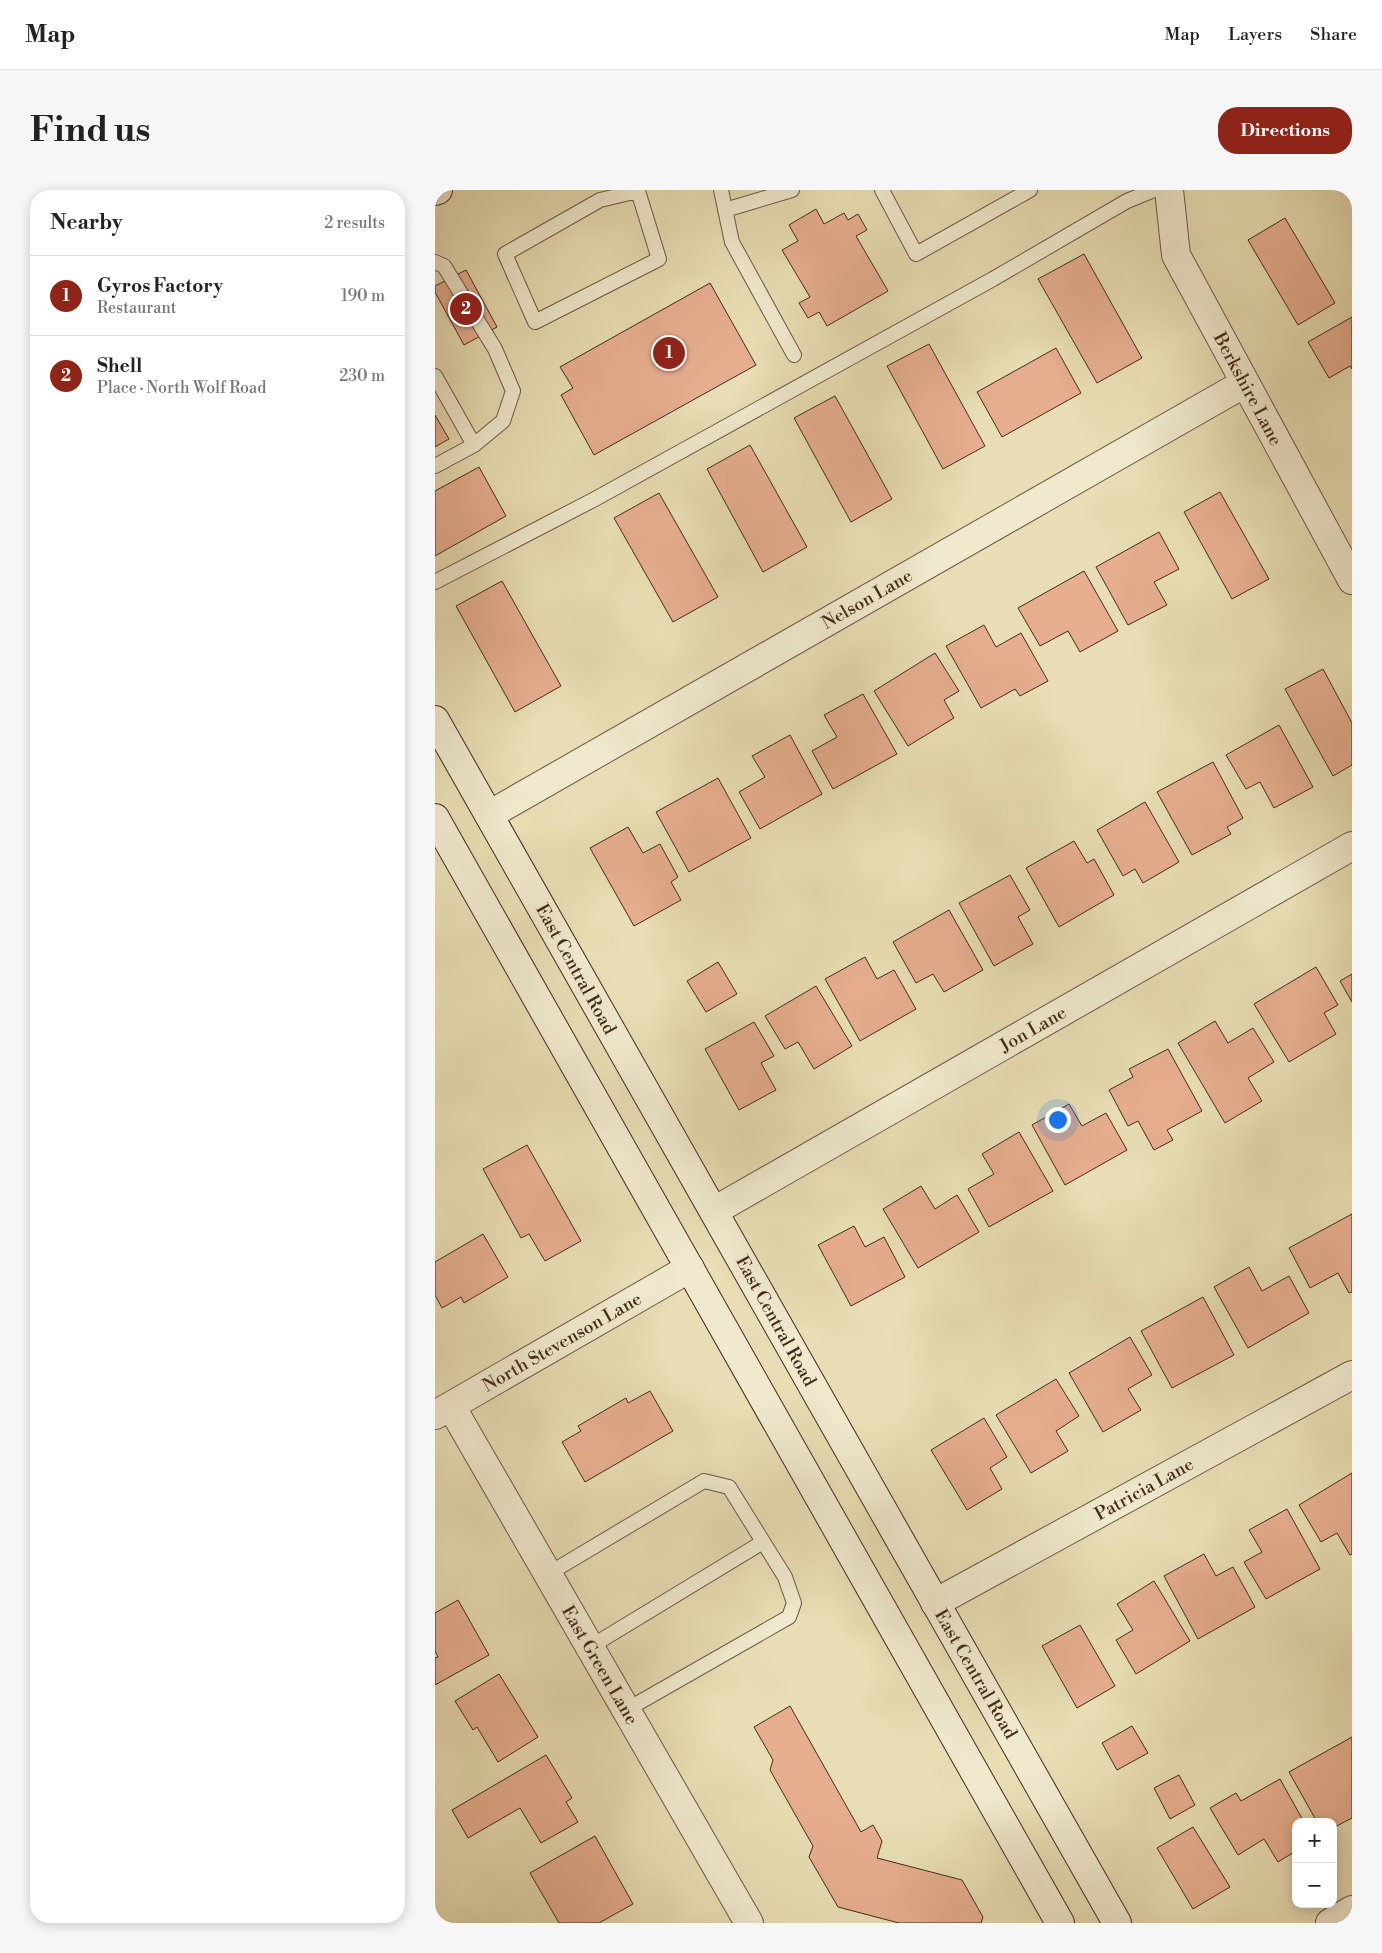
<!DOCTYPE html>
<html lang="en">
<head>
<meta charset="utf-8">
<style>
  body { margin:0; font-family:"Libre Bodoni",serif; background:#f6f6f6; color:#222 }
  .controls { position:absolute; right:15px; bottom:15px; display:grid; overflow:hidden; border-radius:10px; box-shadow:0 2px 12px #0003 }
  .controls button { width:45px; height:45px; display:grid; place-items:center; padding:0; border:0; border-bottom:1px solid #e0e0e0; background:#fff; color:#222; font:25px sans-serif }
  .you { position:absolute; left:622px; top:929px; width:18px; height:18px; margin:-12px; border:4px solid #fff; border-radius:50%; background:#1a73e8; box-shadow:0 0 0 8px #1a73e833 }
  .badge { display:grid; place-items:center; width:32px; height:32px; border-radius:50%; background:#8f2418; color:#fff; font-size:16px; font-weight:700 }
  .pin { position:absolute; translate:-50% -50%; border:2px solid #fff; box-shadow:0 1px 5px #0006 }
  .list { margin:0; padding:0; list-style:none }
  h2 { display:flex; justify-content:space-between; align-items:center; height:65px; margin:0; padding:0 20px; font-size:21px }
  h2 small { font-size:16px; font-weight:400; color:#767676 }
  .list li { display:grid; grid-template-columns:32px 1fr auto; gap:15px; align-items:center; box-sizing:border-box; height:80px; padding:0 20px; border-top:1px solid #e0e0e0 }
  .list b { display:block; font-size:19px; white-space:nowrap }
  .list p { margin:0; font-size:16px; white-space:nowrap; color:#767676 }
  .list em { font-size:16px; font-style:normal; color:#767676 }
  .map { position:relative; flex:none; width:917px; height:1733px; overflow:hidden; border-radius:20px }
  header { display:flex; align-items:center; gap:30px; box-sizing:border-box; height:70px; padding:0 25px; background:#fff; border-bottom:1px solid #e0e0e0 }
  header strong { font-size:24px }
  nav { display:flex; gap:28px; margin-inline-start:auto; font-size:18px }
  .intro { display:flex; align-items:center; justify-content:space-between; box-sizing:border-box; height:120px; padding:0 30px }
  h1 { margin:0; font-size:35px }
  .button { padding:12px 22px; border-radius:20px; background:#8f2418; color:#fff; font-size:18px; font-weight:700 }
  main { display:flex; gap:30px; padding:0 30px }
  aside { flex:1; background:#fff; border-radius:20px; box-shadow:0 2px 12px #0003 }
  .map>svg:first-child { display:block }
  .building { fill:#e6ae8f; stroke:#442b1c }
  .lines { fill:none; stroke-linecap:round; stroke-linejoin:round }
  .lane-casing { stroke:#6d5842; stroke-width:16 }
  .street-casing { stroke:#6d5842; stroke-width:30 }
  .secondary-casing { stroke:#442b1c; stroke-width:30 }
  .lane { stroke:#f0e9ce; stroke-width:14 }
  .street { stroke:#f0e9ce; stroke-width:28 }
  .secondary { stroke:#f0e9ce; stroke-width:28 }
  .labels { text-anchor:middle; stroke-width:5; stroke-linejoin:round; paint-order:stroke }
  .street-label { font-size:18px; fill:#442b1c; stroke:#f0e9ce }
</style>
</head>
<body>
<header>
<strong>Map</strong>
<nav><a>Map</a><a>Layers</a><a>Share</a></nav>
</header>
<div class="intro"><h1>Find us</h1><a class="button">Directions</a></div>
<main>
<aside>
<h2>Nearby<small>2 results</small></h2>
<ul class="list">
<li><span class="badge">1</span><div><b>Gyros Factory</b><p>Restaurant</p></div><em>190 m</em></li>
<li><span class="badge">2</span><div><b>Shell</b><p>Place · North Wolf Road</p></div><em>230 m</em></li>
</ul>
</aside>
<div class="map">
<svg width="917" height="1733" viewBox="0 0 917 1733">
  <rect width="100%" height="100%" fill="#e8ddb4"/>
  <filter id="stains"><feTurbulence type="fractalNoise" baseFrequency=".004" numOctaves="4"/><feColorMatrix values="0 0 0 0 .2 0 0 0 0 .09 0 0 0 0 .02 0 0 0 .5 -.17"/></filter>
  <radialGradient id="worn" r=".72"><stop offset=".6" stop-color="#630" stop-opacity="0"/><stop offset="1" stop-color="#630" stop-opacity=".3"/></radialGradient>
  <!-- building -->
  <path class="building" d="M381,19l8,15 20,-11 4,7 10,-6 9,16 -11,6 32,55 -61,35 -8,-14 -11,6 -9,-15 11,-6 -28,-47 16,-9 -9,-16z
    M850,28l50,85 -37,22 -50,-85z
    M649,64l58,104 -45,25 -59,-104z
    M31,80l31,57 -33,18 -29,-53v-6z
    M275,93l46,82 -162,90 -33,-60 12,-7 -13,-21z
    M917,127v52l-2,-3 -21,12 -21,-36z
    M494,154l56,102 -42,23 -56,-103z
    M621,158l25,45 -79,44 -25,-45z
    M400,206l57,103 -41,23 -57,-104z
    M0,225l14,24 -14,8z
    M315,255l57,102 -44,25 -56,-103z
    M44,277l27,49 -71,40v-65z
    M785,302l49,87 -37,20 -48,-87z
    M224,303l59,104 -45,25 -59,-104z
    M724,342l20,37 -25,13 13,23 -39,20 -32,-58z
    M649,381l34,60 -38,21 -12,-21 -28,15 -22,-38z
    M67,391l59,105 -46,26 -59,-106z
    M549,435l12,22 25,-14 27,48 -28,15 -5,-7 -34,19 -35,-62z
    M500,463l24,38 -15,9 10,18 -46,28 -34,-55z
    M888,479l29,54v42l-19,11 -48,-87z
    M428,504l34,60 -64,35 -21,-38 25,-14 -13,-22z
    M844,535l34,62 -39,21 -14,-26 -14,7 -20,-34z
    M355,545l32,59 -62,35 -21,-37 26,-15 -13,-21z
    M778,572l30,56 -16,9 4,7 -39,21 -35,-63z
    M283,588l33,60 -62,34 -33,-60z
    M710,612l34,60 -36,21 -8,-14 -12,7 -26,-46z
    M193,637l15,26 17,-9 18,33 -7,5 10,18 -47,26 -44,-78z
    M639,651l13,22 7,-4 20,36 -55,32 -33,-59z
    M575,685l20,35 -12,7 15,27 -39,22 -35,-63z
    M514,720l34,60 -39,22 -11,-18 -17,9 -23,-41z
    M430,767l12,22 17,-9 22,39 -56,32 -35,-62z
    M283,772l19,32 -31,18 -19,-31z
    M881,777l22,38 -14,8 12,21 -47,28 -35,-58z
    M917,784v28l-12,-21z
    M381,796l36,60 -38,23 -16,-27 -13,7 -20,-33z
    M780,831l13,22 25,-15 21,34 -26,16 14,23 -37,22 -47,-80z
    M319,832l20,34 -13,7 15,27 -37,20 -34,-61z
    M733,859l34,62 -35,19 6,10 -19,10 -16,-29 -10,5 -19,-36 24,-13 -4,-8z
    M634,914l13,22 24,-13 21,37 -62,35 -33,-60z
    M584,942l34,59 -64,36 -21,-38 26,-15 -12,-20z
    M92,955l54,96 -36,20 -16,-27 -8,4 -38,-69z
    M486,996l14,23 22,-14 22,37 -61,36 -35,-59z
    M917,1024v78l-3,1 -11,-20 -28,15 -21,-40z
    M419,1036l11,21 19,-10 21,40 -54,29 -33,-61z
    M48,1044l25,43 -44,26 -3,-6 -19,11 -7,-13v-33z
    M814,1077l13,24 27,-15 20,37 -61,35 -34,-61z
    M768,1107l31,58 -62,33 -31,-57z
    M695,1147l22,38 -24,14 13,21 -38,22 -34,-59z
    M621,1189l23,37 -23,15 12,20 -37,22 -35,-58z
    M215,1201l23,40 -88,51 -23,-40 19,-11 -3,-5 48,-28 2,5z
    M549,1228l23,39 -17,11 12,21 -35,21 -36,-60z
    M917,1283v81l-2,1 -13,-22 -16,9 -22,-37z
    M852,1319l33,60 -54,30 -22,-37 18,-10 -13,-22z
    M769,1364l12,22 17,-9 22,40 -57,32 -34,-63z
    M719,1391l36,60 -54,33 -20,-34 17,-10 -16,-26z
    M23,1410l31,55 -54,30v-27l3,-1 -3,-6v-38z
    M645,1435l35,61 -38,22 -35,-62z
    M64,1484l39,63 -40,25 -21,-35 -4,3 -18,-29z
    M355,1516l71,126 12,-7 9,16 -5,17 85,22 21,37 -2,6h-82l-61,-16 -29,-50 4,-11 -43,-76 3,-10 -19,-33z
    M697,1536l16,27 -31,17 -15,-27z
    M917,1547v81l-19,10v-6h-16l-28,-50z
    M111,1565l26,43 -6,4 12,20 -37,21 -21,-35 -52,30 -16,-28z
    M744,1585l16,30 -25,14 -16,-31z
    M845,1589l24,43h-8v29l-18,11 -14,-23 -26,16 -28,-47 26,-15 5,8z
    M758,1637l37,60 -37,22 -36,-61z
    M160,1646l38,68 -34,19h-40l-29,-50z"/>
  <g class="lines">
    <defs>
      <path id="lane" d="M202,0l1,1 21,68 -124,63 -30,-68 95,-54 38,-9
        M286,0l11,52 62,113
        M447,0l34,64 114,-64
        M290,20l67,-20
        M0,72l9,4 51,83 18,42 -10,30 -29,24 -39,21
        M0,186l39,69
        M0,392l160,-83 398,-220 134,-78 27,-11
        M113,1384l156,-93 25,6 56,90 9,26 -5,14 -163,93
        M155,1457l173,-105"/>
      <path id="street" d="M734,0l7,65 176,325
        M54,625l756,-432
        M279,1021l638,-365
        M16,1216l298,517
        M0,1225l255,-147
        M500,1413l417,-228
        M895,1733l22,-13"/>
      <path id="secondary" d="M0,1l3,-1
        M0,530l682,1203
        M0,628l625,1105"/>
    </defs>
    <!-- lane casing -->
    <use href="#lane" class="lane-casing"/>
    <!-- street casing -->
    <use href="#street" class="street-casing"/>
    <!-- secondary casing -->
    <use href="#secondary" class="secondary-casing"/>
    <!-- lane -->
    <use href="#lane" class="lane"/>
    <!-- street -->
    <use href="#street" class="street"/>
    <!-- secondary -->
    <use href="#secondary" class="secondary"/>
  </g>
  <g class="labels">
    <!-- street labels -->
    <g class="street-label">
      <text transform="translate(813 199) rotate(62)" y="6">Berkshire Lane</text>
      <text transform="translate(432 409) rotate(-30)" y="6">Nelson Lane</text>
      <text transform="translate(141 779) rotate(61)" y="6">East Central Road</text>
      <text transform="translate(598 839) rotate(-30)" y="6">Jon Lane</text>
      <text transform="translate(341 1131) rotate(61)" y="6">East Central Road</text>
      <text transform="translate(127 1152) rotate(-30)" y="6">North Stevenson Lane</text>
      <text transform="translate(709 1299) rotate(-29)" y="6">Patricia Lane</text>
      <text transform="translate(165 1475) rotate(60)" y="6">East Green Lane</text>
      <text transform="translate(541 1484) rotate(60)" y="6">East Central Road</text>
    </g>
  </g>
  <rect width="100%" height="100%" filter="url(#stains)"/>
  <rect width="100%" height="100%" fill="url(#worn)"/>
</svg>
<div class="controls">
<button>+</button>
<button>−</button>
</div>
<div class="you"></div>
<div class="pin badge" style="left:234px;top:163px">1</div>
<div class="pin badge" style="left:31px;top:119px">2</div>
</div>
</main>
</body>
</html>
